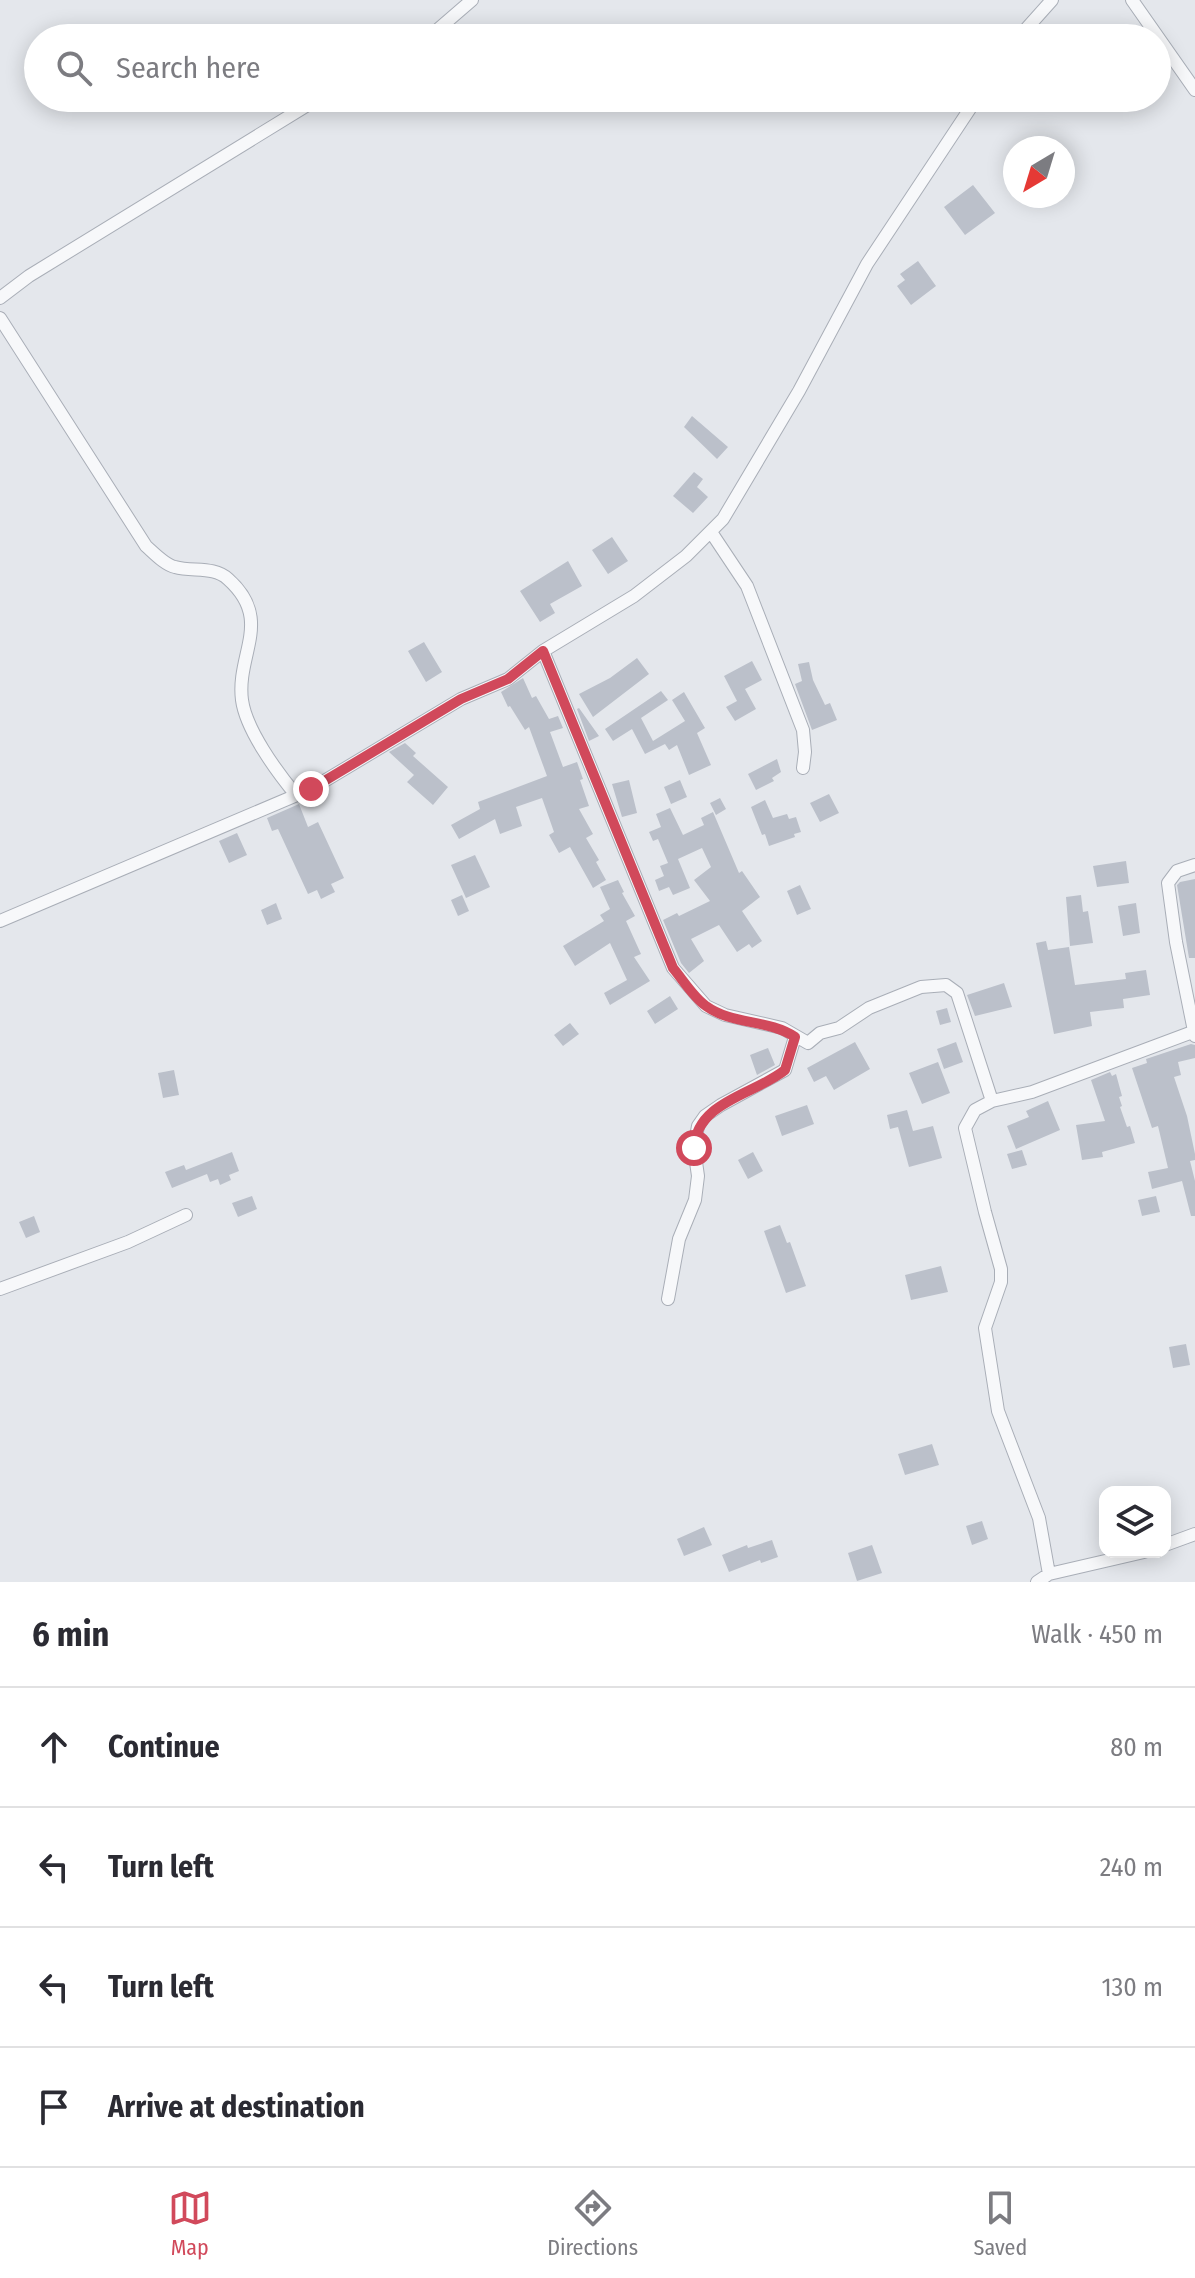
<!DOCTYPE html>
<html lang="en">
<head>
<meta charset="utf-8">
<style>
  body { margin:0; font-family:"Fira Sans Condensed",sans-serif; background:#f2f2f3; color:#2b2b33 }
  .controls { position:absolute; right:24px; bottom:24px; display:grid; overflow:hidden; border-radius:16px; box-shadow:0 4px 20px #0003 }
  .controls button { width:72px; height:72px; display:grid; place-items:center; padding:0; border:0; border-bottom:2px solid #e1e1e2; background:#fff; color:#2b2b33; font:40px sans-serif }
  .compass { position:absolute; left:1003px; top:136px; width:72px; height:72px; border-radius:50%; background:#fff; box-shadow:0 4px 20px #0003; rotate:218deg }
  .stop { position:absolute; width:24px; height:24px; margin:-18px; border:6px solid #d1495b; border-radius:50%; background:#fff }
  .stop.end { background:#d1495b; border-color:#fff; box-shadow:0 2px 8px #0008 }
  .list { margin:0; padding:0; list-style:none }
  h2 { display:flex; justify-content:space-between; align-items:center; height:104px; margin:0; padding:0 32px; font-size:34px }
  h2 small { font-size:26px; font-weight:400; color:#7c7c81 }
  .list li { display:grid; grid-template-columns:52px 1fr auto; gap:24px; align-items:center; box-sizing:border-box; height:120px; padding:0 32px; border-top:2px solid #e1e1e2 }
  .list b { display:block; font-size:30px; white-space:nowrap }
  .list em { font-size:26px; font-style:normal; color:#7c7c81 }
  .icon { flex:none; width:44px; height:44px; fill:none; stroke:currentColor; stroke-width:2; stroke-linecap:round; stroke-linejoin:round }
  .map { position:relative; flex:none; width:1195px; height:1582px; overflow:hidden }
  .search { position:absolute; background:#fff; box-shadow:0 4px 20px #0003; left:24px; right:24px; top:24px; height:88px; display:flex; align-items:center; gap:20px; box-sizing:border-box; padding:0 28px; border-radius:44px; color:#7c7c81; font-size:30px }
  .sheet { height:584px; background:#fff }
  nav { display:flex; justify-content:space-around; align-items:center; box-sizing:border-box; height:112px; border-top:2px solid #e1e1e2; background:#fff; font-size:22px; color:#7c7c81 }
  nav a { display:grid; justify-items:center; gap:4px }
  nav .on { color:#d1495b }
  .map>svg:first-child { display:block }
  .building { fill:#bbc0ca }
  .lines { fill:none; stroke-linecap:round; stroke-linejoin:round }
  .minor-casing { stroke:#a9aeb7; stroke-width:14 }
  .minor { stroke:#f7f8fa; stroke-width:12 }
  .route { stroke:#d1495b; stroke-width:10 }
</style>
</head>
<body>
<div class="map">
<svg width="1195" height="1582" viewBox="0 0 1195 1582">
  <rect width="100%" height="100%" fill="#e4e7ec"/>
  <!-- building -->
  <path class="building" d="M973,185l22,28 -30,22 -21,-28z
    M918,261l18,25 -25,19 -14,-19 8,-6 -5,-6z
    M692,416l36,31 -11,12 -33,-32z
    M694,472l9,7 -6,8 11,10 -15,16 -20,-17z
    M612,537l16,24 -20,13 -16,-24z
    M568,561l14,25 -32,18 5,9 -15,9 -20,-31z
    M424,642l18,30 -16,10 -18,-31z
    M637,658l12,16 -56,43 -14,-23 31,-16z
    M752,661l10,19 -17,9 11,20 -21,12 -9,-14 11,-6 -13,-25z
    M809,662l4,18 12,25 5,-2 7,17 -25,10 -17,-46 7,-3 -4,-17z
    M523,678l9,20 4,-2 13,23 9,-3 5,12 -13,4 13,35 14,-5 6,17 -3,1 9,26 -10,3 14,25 -7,4 13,22 -3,2 10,18 -13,8 -23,-41 -11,6 -10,-18 5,-3 -12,-34 -26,9 6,19 -22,8 -5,-15 -36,20 -8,-14 29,-16 -2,-7 69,-26 -18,-49 -4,3 -15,-24 -2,1 -7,-15z
    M661,691l7,9 -27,18 12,23 32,-20 -13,-21 12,-8 21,36 -8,5 14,32 -22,10 -12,-30 -8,5 -4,-6 -20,10 -13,-25 -19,12 -8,-12z
    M579,708l20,28 -10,5 -12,-32z
    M405,743l11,10 -3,3 35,31 -15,18 -26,-23 7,-7 -25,-23z
    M777,759l4,13 -9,6 2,3 -18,9 -8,-16z
    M629,780l8,33 -15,4 -10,-33z
    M680,780l7,17 -16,7 -7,-17z
    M829,794l10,19 -19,9 -10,-19z
    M720,798l6,11 -10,6 -6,-12z
    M765,800l8,18 14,-4 2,5 7,-2 5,15 -7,2 1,3 -26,9 -4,-12 -3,1 -11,-28z
    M299,804l9,23 10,-5 26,56 -13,6 4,8 -14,7 -4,-9 -9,4 -30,-65 -6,2 -5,-13z
    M670,808l13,27 21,-10 -3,-7 12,-6 26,61 3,-2 18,26 -18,14 20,30 -10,7 -3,-4 -12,8 -18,-27 -28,14 13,22 -15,12 -8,-10 -18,-43 14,-7 2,3 31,-15 -16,-21 17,-13 -9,-19 -24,11 12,29 -17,7 -4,-8 -10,4 -4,-11 9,-4 -4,-10 8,-3 -10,-24 -5,2 -4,-9 12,-5 -5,-13z
    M237,833l10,22 -18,8 -10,-22z
    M475,855l15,32 -24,11 -15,-33z
    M1126,861l3,22 -32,4 -4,-21z
    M1195,879v79h-6l-12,-73 3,-3z
    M618,880l6,12 -2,1 13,23 -9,5 15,33 -7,3 16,24 -40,24 -6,-12 23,-13 -17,-37 -35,23 -12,-20 41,-25 -4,-6 10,-6 -10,-22z
    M800,885l11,24 -14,6 -10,-24z
    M462,895l7,16 -11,5 -7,-16z
    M1081,895l2,17 5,-1 5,32 -23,3 -4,-49z
    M276,903l6,16 -15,6 -6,-15z
    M1136,903l4,30 -17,3 -5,-30z
    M1046,941l2,9 21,-3 6,38 51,-6 -1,-6 21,-3 4,25 -27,4 1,9 -34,4 2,14 -38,8 -18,-91z
    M1004,983l8,24 -37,9 -8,-21z
    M670,996l8,13 -23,15 -8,-13z
    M947,1008l4,14 -11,3 -4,-14z
    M570,1023l9,11 -16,12 -9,-11z
    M855,1042l15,27 -36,21 -8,-14 -12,6 -7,-14z
    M956,1042l7,20 -19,7 -7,-20z
    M1191,1044l4,1v13l-17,4 3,13 -7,2 13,39 8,38v6l-5,1 5,20v35h-4l-9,-35 -30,8 -4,-17 20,-4 -10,-42 -6,2 -20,-60 15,-5 -1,-4z
    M768,1048l7,17 -18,10 -7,-20z
    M938,1062l12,31 -28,11 -13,-31z
    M174,1070l5,25 -16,3 -5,-25z
    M1110,1072l2,4 4,-2 6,22 -3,1 3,9 -2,1 7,20 3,-1 5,17 -33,9 1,5 -21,3 -6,-35 29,-4 -14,-41z
    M1048,1101l12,29 -44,19 -9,-23 22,-9 -3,-6z
    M807,1105l7,19 -32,12 -7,-20z
    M907,1110l6,21 20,-5 9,32 -33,9 -11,-40 -8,2 -3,-14z
    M1022,1150l5,15 -15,4 -5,-15z
    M232,1152l7,19 -10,4 2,5 -11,5 -2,-6 -8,3 -3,-8 -35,14 -7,-16 19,-7 2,5z
    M753,1152l10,19 -15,8 -10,-19z
    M252,1196l5,13 -19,8 -6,-14z
    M1156,1196l4,16 -18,4 -4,-16z
    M34,1216l6,16 -14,6 -7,-16z
    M780,1225l7,18 3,-1 16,44 -20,7 -22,-62z
    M941,1266l7,26 -37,8 -6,-25z
    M1186,1344l4,21 -17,3 -4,-21z
    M932,1444l7,21 -34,10 -7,-21z
    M982,1521l6,18 -16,6 -6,-19z
    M704,1527l8,18 -28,11 -7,-17z
    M772,1540l6,17 -17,6 -1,-3 -31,12 -7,-17 25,-10 1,3z
    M872,1545l10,28 -25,8 -9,-28z"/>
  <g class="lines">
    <defs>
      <path id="minor" d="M1132,0l63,90
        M428,38l44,-38
        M1018,38l34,-38
        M977,98l-110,166 -68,127 -76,128 -37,37 -52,40 -91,55 130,317 33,38 19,9 57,13 26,15 12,-10 19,-5 30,-20 52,-21 25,-2 11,8 35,108
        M0,298l29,-22 290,-178
        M0,318l146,228c8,7 19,19 29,21 18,5 39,-1 53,12 46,41 8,75 14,121 4,30 35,72 54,95
        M711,532l36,54 56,144 2,22 -2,16
        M1195,865l-18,6 -9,12 8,59 19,94
        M0,921l311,-132 150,-90 47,-20 35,-28
        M0,1289l128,-47 58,-27
        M668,1299l11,-60 16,-39 3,-24 -4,-28 4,-22 7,-10 16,-11 64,-35 10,-33
        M1165,1545l30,-11
        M1049,1574l-10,-56 -41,-107 -13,-83 16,-46v-13l-16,-57 -20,-84 10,-18 17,-9 40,-9 163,-61
        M1037,1582l12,-8 95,-22"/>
    </defs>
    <!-- minor casing -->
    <use href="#minor" class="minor-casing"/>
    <!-- minor -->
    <use href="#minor" class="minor"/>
  </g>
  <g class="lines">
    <!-- route -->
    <path class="route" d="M311,789l150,-90 47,-20 35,-28 130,317c10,12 20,29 33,38 26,19 62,13 89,31l-10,33c-31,25 -88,31 -91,78"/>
  </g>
</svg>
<div class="controls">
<button><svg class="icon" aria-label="layers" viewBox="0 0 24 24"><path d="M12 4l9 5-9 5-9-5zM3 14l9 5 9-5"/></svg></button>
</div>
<svg class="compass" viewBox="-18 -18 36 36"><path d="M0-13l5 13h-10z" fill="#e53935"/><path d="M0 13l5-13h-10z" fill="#7c7c81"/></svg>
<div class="stop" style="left:694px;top:1148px"></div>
<div class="stop end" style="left:311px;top:789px"></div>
<div class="search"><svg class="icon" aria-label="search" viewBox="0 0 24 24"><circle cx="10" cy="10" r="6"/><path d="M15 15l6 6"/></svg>Search here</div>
</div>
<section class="sheet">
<h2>6 min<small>Walk · 450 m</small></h2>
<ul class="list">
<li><svg class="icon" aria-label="ahead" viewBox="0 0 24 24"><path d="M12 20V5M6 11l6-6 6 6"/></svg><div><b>Continue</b></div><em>80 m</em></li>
<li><svg class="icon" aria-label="left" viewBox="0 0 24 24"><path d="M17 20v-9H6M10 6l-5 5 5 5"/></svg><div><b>Turn left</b></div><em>240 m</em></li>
<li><svg class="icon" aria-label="left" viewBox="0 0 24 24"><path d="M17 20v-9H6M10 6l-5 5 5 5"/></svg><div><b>Turn left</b></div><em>130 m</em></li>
<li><svg class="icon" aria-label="arrive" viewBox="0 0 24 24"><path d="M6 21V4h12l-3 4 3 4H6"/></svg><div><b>Arrive at destination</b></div></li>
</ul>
</section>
<nav>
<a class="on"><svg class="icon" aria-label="map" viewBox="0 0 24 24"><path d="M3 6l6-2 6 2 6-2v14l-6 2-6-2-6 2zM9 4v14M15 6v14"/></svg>Map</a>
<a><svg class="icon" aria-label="directions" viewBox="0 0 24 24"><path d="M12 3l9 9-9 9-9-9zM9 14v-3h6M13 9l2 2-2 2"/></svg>Directions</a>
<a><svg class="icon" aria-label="saved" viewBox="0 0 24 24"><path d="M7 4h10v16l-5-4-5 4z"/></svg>Saved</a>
</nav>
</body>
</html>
